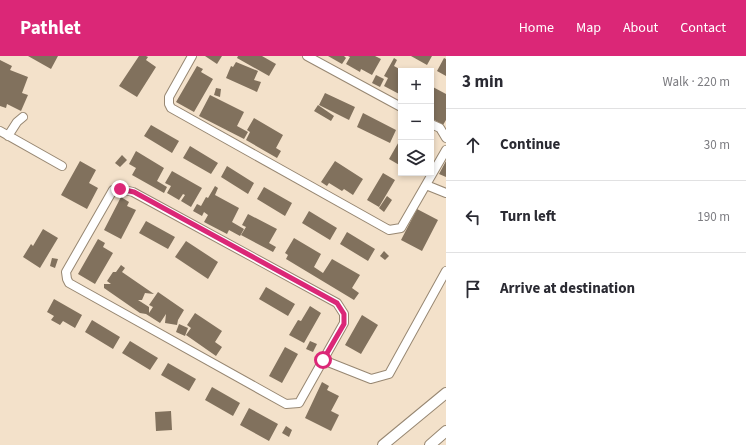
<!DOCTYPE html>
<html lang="en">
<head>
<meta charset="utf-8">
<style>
  body { margin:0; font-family:"Source Sans 3",sans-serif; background:#f2f2f3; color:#2b2b33 }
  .controls { position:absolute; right:12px; top:12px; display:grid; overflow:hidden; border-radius:0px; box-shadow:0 2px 6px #0003 }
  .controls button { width:36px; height:36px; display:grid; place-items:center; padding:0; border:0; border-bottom:1px solid #e1e1e2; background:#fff; color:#2b2b33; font:20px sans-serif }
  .stop { position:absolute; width:12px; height:12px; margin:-9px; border:3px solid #db2777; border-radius:50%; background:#fff }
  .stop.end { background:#db2777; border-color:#fff; box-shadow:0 1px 4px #0008 }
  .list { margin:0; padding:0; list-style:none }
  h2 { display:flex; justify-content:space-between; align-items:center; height:52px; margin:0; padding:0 16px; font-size:17px }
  h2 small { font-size:13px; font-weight:400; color:#7c7c81 }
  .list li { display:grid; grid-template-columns:26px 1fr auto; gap:12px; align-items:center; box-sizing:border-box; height:72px; padding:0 16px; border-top:1px solid #e1e1e2 }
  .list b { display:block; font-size:15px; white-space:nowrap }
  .list em { font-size:13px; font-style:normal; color:#7c7c81 }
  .icon { flex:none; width:22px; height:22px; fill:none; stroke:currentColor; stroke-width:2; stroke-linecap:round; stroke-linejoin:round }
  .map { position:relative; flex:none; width:446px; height:389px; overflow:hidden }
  header { display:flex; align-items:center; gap:24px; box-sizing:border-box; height:56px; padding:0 20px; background:#db2777; color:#fff }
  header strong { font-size:19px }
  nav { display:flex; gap:22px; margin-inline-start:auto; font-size:14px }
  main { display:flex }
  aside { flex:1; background:#fff }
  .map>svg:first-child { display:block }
  .building { fill:#81715d }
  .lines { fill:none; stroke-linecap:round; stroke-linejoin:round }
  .minor-casing { stroke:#978772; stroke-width:10 }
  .tertiary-casing { stroke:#978772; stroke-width:12 }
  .minor { stroke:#fff; stroke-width:8 }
  .tertiary { stroke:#fff; stroke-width:10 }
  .route { stroke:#db2777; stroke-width:5 }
</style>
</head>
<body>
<header>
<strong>Pathlet</strong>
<nav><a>Home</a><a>Map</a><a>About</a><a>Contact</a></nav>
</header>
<main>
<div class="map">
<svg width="446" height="389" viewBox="0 0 446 389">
  <rect width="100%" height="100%" fill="#f3e1ca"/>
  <!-- building -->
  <path class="building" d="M28,0h30l-7,13z
    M139,0h7l2,1 -2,3 10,7 -19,30 -18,-11z
    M205,0h17l-5,8z
    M238,0h24l14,8 -7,12 -32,-18z
    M328,0h16l2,2 -4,6z
    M348,0h27l6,3 -9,16 -11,-6 -1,3 -14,-8 4,-7z
    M411,0h21l-5,9z
    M394,2l3,2 -3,6 9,5h-2v24l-17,-9 4,-8 -4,-2z
    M444,2l2,1v17l-9,-5z
    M0,4l12,6 -2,4 18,7 -6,16 6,2 -7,16 -14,-7 -1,4 -6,-2z
    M236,6l22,9 -4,9 7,2 -4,10 -31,-14 5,-12 2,1z
    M197,10l6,3 -2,3 12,7 -19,33 -18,-10z
    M376,19l8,4 -4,8 -8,-4z
    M431,30l15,8v26l-3,5 -12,-7z
    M216,32l5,1 -1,8 -6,-2z
    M325,37l30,14 -6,13 -30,-15z
    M210,39l34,17 -7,14 11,6 -4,7 -45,-23z
    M318,49l16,11 -3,5 -17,-10z
    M363,57l33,17 -6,13 -33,-16z
    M254,62l29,17 -7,13 5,3 -4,7 -31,-18 4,-8 -3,-2z
    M151,69l28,16 -7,12 -28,-17z
    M401,82v28l-12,-7z
    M190,90l28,17 -7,11 -28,-16z
    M136,95l28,17 -7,13 10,6 -3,6 -32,-18 4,-7 -7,-4z
    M122,99l5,5 -7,7 -5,-4z
    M80,105l16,9 -7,13 9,5 -11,21 -26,-14z
    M335,105l28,18 -10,16 -9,-6 -2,2 -13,-8 -2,3 -6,-4z
    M446,105v16l-7,-3z
    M227,110l27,17 -6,11 -27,-17z
    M172,115l30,17 -11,19 -10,-6 4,-6 -2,-1 -4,6 -12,-7 4,-7 -6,-3z
    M383,117l12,7 -16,27 -12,-7z
    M215,130l3,2 -3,7 24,13 -7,14 12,7 -4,7 -11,-6 -2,4 -23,-12 4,-7 -4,-3 -2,4 -9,-5 4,-7 4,2 5,-9 2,1z
    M264,131l28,16 -7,13 -28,-17z
    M387,140l5,4 -8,12 -5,-4z
    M121,141l8,5 -2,4 9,4 -15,29 -17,-9z
    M417,153l21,11 -16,31 -21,-11z
    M309,155l28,17 -7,12 -28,-17z
    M248,158l29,15 -8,14 7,4 -3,5 -32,-17 5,-8 -4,-2z
    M146,165l29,16 -7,12 -29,-16z
    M43,173l15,9 -18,30 -17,-11 8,-13 2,2z
    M347,176l28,17 -7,12 -28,-17z
    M294,182l27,16 -7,13 9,6 9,-14 28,16 -8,13 7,5 -5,7 -68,-41 2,-4 -3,-2z
    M98,183l7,4 -2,4 10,6 -18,31 -17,-10z
    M186,185l32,21 -10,17 -33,-22z
    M384,195l5,5 -4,4 -5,-4z
    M52,202l6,1 -3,9 -5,-2z
    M121,209l4,3 -3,4 32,22 -9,-1 -3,7h-4l11,7v6l4,-6 -4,-2 9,-13 26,18 -6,10 -1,5 -12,-2 1,-9 -6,9 -14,-9 -6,-1 -36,-25v-4h7l-4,-3 6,-9h3z
    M266,231l29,17 -7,12 -29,-17z
    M54,243l28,16 -7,13 -12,-7 -3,4 -9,-5 3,-4 -7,-4z
    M310,250l11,7 -17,30 -15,-8 9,-15 3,1z
    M195,257l27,18 -7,11 7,5 -6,9 -30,-21 5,-7 -4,-3z
    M362,259l16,10 -17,29 -16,-9z
    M92,264l28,17 -7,12 -28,-17z
    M179,268l9,4 -3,8 -9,-4z
    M130,285l28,17 -8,12 -28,-17z
    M310,285l7,3 -4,8 -7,-3z
    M285,291l13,7 -16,29 -13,-7z
    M168,307l28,16 -7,12 -28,-16z
    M322,326l7,4 -2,4 12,6 -8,15 8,4 -8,16 -26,-13z
    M212,331l28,16 -7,13 -28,-16z
    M249,352l29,16 -9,17 -29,-16z
    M171,355l1,19 -16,1 -1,-19z
    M286,370l6,4 -3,7 -7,-4z"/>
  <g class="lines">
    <defs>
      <path id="minor" d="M192,0l-23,41v7l2,4 218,122 12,-2 45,-78
        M307,0l94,51
        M431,68l9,4 6,10
        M0,75l62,35
        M8,80l9,-14 6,-5
        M426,129l20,8
        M120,133l13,3 204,111 7,11v9l-45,80 -13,1 -217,-121 -2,-4 -1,-7 47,-82z
        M323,304l48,19 18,-5 57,-103"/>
      <path id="tertiary" d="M383,389l63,-52
        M430,389l16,-14"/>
    </defs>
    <!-- minor casing -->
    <use href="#minor" class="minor-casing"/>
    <!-- tertiary casing -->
    <use href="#tertiary" class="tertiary-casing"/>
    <!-- minor -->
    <use href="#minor" class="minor"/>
    <!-- tertiary -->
    <use href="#tertiary" class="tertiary"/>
  </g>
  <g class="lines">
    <!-- route -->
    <path class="route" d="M120,133l14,3 203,111 7,11v10l-21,36"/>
  </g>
</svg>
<div class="controls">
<button>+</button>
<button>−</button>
<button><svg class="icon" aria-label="layers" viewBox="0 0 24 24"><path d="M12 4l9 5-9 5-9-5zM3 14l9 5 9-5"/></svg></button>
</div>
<div class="stop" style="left:323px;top:304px"></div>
<div class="stop end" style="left:120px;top:133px"></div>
</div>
<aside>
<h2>3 min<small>Walk · 220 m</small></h2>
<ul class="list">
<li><svg class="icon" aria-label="ahead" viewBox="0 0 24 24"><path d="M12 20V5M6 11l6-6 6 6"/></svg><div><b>Continue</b></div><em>30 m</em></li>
<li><svg class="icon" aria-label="left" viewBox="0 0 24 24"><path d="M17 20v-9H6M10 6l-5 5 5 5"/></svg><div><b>Turn left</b></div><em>190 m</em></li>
<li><svg class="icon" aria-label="arrive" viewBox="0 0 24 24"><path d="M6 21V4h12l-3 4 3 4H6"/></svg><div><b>Arrive at destination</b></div></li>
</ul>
</aside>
</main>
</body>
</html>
